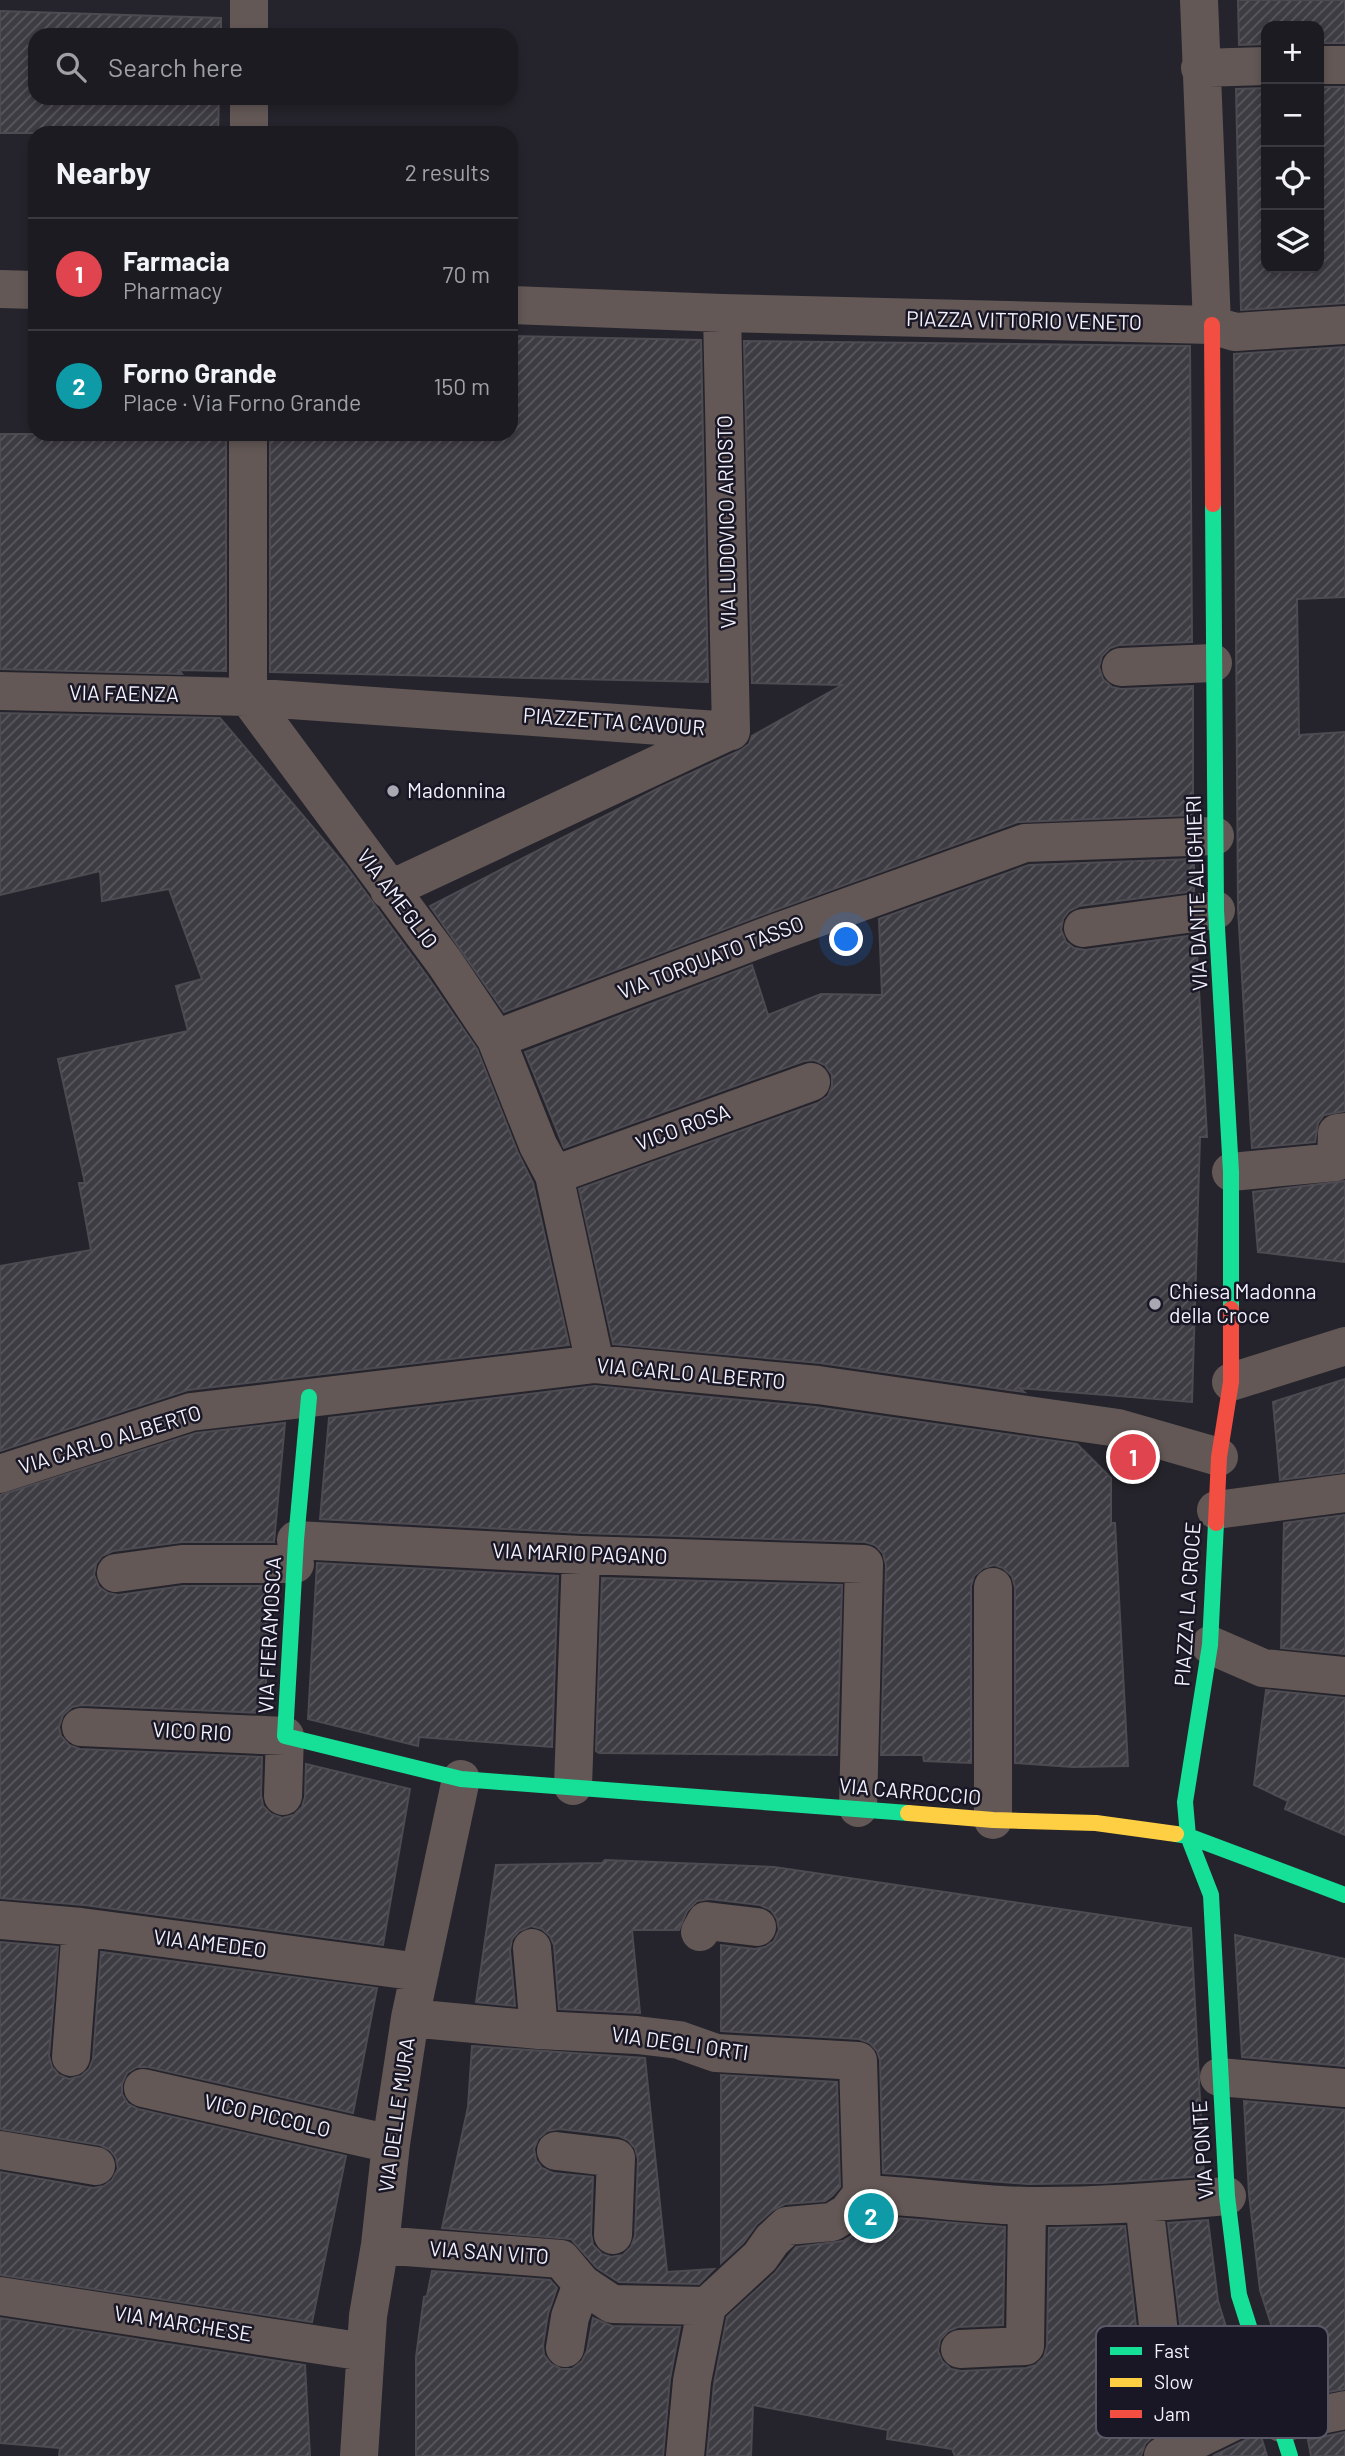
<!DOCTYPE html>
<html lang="en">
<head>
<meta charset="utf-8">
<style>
  body { margin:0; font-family:Barlow,sans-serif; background:#25242a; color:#f1f3f6 }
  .controls { position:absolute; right:21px; top:21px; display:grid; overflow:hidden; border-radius:14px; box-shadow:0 4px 10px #0003 }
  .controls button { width:63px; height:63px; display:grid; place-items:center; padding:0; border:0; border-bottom:2px solid #3a393f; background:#1c1b21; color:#f1f3f6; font:35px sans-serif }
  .you { position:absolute; left:847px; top:940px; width:24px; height:24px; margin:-18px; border:5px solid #fff; border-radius:50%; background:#1a73e8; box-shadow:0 0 0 10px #1a73e833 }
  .badge { display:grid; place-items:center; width:46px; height:46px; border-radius:50%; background:#db2777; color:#fff; font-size:23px; font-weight:700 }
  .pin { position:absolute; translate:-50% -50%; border:4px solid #fff; box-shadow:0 2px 7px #0006 }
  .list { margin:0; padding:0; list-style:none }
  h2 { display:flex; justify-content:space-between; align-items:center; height:91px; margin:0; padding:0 28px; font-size:30px }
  h2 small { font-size:23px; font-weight:400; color:#a0a1a5 }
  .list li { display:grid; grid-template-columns:46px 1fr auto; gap:21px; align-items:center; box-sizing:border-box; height:112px; padding:0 28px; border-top:2px solid #3a393f }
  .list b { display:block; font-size:26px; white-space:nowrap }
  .list p { margin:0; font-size:23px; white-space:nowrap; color:#a0a1a5 }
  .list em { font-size:23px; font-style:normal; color:#a0a1a5 }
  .icon { flex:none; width:38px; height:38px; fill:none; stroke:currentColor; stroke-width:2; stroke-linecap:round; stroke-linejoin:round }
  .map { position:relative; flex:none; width:1345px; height:2456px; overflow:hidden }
  .search { position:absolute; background:#1c1b21; box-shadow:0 4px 10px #0003; left:28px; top:28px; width:490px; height:77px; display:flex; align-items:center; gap:18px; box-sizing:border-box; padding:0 24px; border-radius:21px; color:#a0a1a5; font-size:26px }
  .panel { position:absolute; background:#1c1b21; box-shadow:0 4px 10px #0003; left:28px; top:126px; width:490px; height:315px; border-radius:21px }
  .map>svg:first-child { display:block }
  .building { fill:url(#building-hatch); stroke:#4d4b51; stroke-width:2; fill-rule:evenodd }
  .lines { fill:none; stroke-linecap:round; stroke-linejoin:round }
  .street { stroke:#635856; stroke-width:38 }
  .fast { stroke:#16e098; stroke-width:16 }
  .slow { stroke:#ffcf43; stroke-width:16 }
  .jam { stroke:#f24e42; stroke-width:16 }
  .poi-dot { fill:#aaa9b3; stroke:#191725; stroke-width:2.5 }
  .labels { text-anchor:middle; stroke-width:5; stroke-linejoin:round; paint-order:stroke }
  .street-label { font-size:21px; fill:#f2f1fc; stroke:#191725 }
  .poi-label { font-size:21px; fill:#f2f1fc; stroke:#191725; text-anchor:start }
  .key { fill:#191725; stroke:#5a5866; stroke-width:2 }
  .key-label { font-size:19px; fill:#f2f1fc }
</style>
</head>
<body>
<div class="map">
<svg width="1345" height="2456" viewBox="0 0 1345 2456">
  <defs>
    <pattern id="building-hatch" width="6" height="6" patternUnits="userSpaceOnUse" patternTransform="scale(1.75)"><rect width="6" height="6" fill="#3e3c43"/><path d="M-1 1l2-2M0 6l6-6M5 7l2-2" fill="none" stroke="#5a595f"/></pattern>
  </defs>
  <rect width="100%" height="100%" fill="#25242c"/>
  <!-- building -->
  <path class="building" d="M1238,0h107v43h-26v-17h-53v18l-27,1z
    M0,11l221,7v17h-186v63h184l-1,35h-218z
    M1319,87h26v216l-104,7 -5,-221 30,-1v180h53z
    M511,336l190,4 7,342 -438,-10v-238h241z
    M744,341l446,5 2,296 -73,3 -9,3 -8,8 -3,11 4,12 9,8 9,2 72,-3v129l-175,7 -259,94 -255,96 -74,-106 227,-117 84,-39 8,-6 3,-8 90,-51 -90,-2z
    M1345,347v250l-48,2 2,136 46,-3v379l-21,4 -6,8 -3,19 -63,6 -14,-239 -4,-555z
    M0,434h226v237l-47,-1 3,4 -182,-5z
    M0,713l220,5 126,148 81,110 50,73 41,104 15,30 36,162 -381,45 -188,61v-185l91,-16 -12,-67h6l-27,-124 130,-28 -12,-45 26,-7 -33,-90 -67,12 -2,-30 -100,24z
    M1194,859v32l-115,15 -10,5 -6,8 -2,11 5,12 8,6 11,2 111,-15 11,202h-7l-8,265 -173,-14 5,4 -204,-29 -207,-19 -34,-155 239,-86 10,-7 4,-10v-11l-7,-10 -11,-5 -10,1 -240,87 -39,-96 227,-87 16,50 53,-21 61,1 -3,-76 150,-54z
    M1345,1181v81l-87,-10 -5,-60z
    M1345,1379v93l-65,8 -7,-78z
    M595,1386l220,21 262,37 34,34v45h4l13,243 -55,1 -58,-4v-176l-3,-11 -9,-8 -9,-3 -11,3 -9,8 -3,10v177l-47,-2 -1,-6h-42l5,-190 -3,-12 -8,-8 -10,-3 -283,-9 -262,-14 9,-101z
    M285,1423l-11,119h-92l-69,9 -11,5 -6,8 -2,11 5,12 9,6 10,2 65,-9h89l-8,127 -182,-8 -10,2 -9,8 -4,12 2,9 8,9 11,4 182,8 -1,38 2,11 8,8 11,4 12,-3 8,-8 3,-10 1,-33 104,25 -27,156 -299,-40 -84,-7v-403l196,-62z
    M1345,1515v139l-64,-6 3,-125z
    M317,1563l241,13 -6,171 -133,-10 -1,9 -110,-27z
    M602,1578l240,7 -5,170 -238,-2 -3,-2z
    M1266,1690l79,8v137l-60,-26 3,-8 -34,-16z
    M605,1860l169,7 417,61 13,248 -102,7 -74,1 -145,-11 -3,-113 -3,-9 -7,-8 -11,-4 -138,-8v-86l34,4 10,-2 9,-6 5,-11 -2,-11 -6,-9 -11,-5 -51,-6 -12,2 -10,10 -8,19h-47l8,83 -81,-4 -5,-64 -4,-9 -8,-7 -11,-3 -12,5 -7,8 -2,11 5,56 -39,-4 20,-137 106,-2z
    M1235,1935l110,24v107l-103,-9z
    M0,1942l58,5 -9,109 3,11 7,8 10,4 12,-3 8,-7 4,-10 8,-107 276,36 -24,125 -205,-46h-11l-10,6 -5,11v10l6,10 10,5 208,47 -34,166 -312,-47v-103l93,16 11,-2 8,-6 6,-11 -2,-11 -6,-8 -10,-5 -100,-16z
    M472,2046l173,12 22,214 47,-3 -15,15 -80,-2 -22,-14 -26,-29 -129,-11 26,-121zM559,2129l60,7 9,4 7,8 3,11 -3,77 -4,11 -8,8 -12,2 -9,-3 -9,-9 -2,-11 2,-57 -40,-4 -11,-5 -6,-8 -2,-11 4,-10 9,-8z
    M721,2075l116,7 3,105 -8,9 -7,5 -40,3 -12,6 -16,14 -14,19 -22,20z
    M1244,2101l101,9v279l-50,9 -35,-108 -11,-96z
    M872,2216l133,11 -2,98 -45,2 -10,4 -8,9 -2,11 4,10 9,8 10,2 65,-3 10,-3 8,-8 3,-11 2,-118 76,-2 13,119 5,11 9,6 10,2 10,-4 8,-9 2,-11 -14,-117 40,-3 10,81 28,90 -93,45 -8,8 -4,12h-186l-3,-7 -65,-10 1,-9 -135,-25 -2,51h-44l7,-72 13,-67 48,-44 21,-26 47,-6 16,-10z
    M432,2271l118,9 7,8 -9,26 -5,31 1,10 7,9 10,5h11l10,-8 5,-10 6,-33 19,8 68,1 -10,52 -7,77h-247v-99l8,-60 3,-1z
    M0,2318l305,47 5,91h-251l1,-8 -60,-5z
    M1345,2432v24h-34l-3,-16z
    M1260,2433l7,23h-54z"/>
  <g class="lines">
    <!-- street -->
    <path class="street" d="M249,35v-35
      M1319,65h26
      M1200,68l66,-2
      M249,133v-35
      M0,289l35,1
      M511,305l211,8 490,12 -13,-325
      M722,313l9,418
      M1212,325l23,7 110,-7
      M248,434v263l197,266 51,76 42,106 16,30 41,189
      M1121,667l92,-4
      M0,691l248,6 483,34
      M389,890l340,-159
      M1083,928l133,-18
      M496,1039l271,-103 258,-93 190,-7
      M1231,1172l105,-10 1,-29 8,-1
      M554,1175l257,-93
      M1231,1382l114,-36
      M0,1474l191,-62 404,-48 223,21 300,43 101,29
      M1216,1510l129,-17
      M296,1540l285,15 283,9 -6,244
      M116,1573l66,-9h113
      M1210,1645l53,23 82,8
      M81,1727l204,9 -2,60
      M573,1786l8,-231
      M993,1820v-233
      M0,1920l81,7 339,45
      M700,1932l6,-11 51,6
      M532,1948l7,82
      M410,2018l129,12 98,5 42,5 37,13 142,8 4,133
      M71,2057l10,-130
      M1219,2077l126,11
      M143,2088l248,56
      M0,2150l96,16
      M556,2151l60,7 -3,77
      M862,2194c55,2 111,11 166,12 66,1 133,-4 199,-10
      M1144,2203l16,139
      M380,2245l181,14 21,25 30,20 95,2
      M0,2296l365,56
      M707,2306l53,-49 12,-17 15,-14 45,-4 15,-9 15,-19
      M565,2348l5,-31 12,-33
      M960,2349l65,-3 2,-140
      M1281,2423l64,-13
      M359,2456l9,-140 12,-71 11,-101 19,-126 51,-239
      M685,2456l7,-75 15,-75
      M1163,2456l110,-54"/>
    <!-- fast -->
    <path class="fast" d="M1213,504l3,406 15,262v137
      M309,1397l-13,143 -11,196 176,43 447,34
      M1216,1523l-6,122 -25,157 3,34 23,59 16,301 12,99 51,161
      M1176,1834l12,2 157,59"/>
    <!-- slow -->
    <path class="slow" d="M908,1813l85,7 103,3 80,11"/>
    <!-- jam -->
    <path class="jam" d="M1212,325l1,179
      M1216,1523l3,-66 12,-75v-73"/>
  </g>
  <!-- markers -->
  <g class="poi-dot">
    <circle cx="393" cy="791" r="7"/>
    <circle cx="1155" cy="1304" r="7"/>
  </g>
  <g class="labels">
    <!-- street labels -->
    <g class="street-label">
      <text transform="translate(1024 321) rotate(1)" y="7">PIAZZA VITTORIO VENETO</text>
      <text transform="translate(727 522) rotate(-91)" y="7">VIA LUDOVICO ARIOSTO</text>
      <text transform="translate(124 694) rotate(1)" y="7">VIA FAENZA</text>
      <text transform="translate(614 722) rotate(4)" y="7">PIAZZETTA CAVOUR</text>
      <text transform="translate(1197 893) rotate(-92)" y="7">VIA DANTE ALIGHIERI</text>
      <text transform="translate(397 899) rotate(53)" y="7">VIA AMEGLIO</text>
      <text transform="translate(711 958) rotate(-21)" y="7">VIA TORQUATO TASSO</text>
      <text transform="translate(683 1128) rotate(-20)" y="7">VICO ROSA</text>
      <text transform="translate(691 1374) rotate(5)" y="7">VIA CARLO ALBERTO</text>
      <text transform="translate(110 1440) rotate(-17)" y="7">VIA CARLO ALBERTO</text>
      <text transform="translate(580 1554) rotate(2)" y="7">VIA MARIO PAGANO</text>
      <text transform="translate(1188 1604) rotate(-86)" y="7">PIAZZA LA CROCE</text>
      <text transform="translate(270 1635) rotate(-87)" y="7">VIA FIERAMOSCA</text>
      <text transform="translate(192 1732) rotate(3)" y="7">VICO RIO</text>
      <text transform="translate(910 1792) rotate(5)" y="7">VIA CARROCCIO</text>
      <text transform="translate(210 1944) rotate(7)" y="7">VIA AMEDEO</text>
      <text transform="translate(680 2044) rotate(8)" y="7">VIA DEGLI ORTI</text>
      <text transform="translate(397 2115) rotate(-82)" y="7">VIA DELLE MURA</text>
      <text transform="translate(267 2116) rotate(13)" y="7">VICO PICCOLO</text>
      <text transform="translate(1203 2150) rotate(-94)" y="7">VIA PONTE</text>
      <text transform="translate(489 2253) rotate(4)" y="7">VIA SAN VITO</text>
      <text transform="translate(183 2324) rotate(9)" y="7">VIA MARCHESE</text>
    </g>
    <!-- poi labels -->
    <g class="poi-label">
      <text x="407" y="798">Madonnina</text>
      <text x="1169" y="1299">Chiesa Madonna<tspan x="1169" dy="24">della Croce</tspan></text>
    </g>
  </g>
  <!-- legend -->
  <rect x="1096" y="2326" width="232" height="112" rx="10" class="key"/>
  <rect x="1110" y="2347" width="32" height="8" fill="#16e098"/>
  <rect x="1110" y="2378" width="32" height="9" fill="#ffcf43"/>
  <rect x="1110" y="2410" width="32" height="8" fill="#f24e42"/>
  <g class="key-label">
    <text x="1154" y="2358">Fast</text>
    <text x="1154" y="2389">Slow</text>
    <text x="1154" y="2421">Jam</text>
  </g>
</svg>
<div class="controls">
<button>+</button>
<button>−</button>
<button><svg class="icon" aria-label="locate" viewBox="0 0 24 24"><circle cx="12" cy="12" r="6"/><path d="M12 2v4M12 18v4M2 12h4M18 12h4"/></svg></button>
<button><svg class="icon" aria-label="layers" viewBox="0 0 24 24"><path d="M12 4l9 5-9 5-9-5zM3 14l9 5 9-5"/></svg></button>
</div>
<div class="you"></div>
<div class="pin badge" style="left:1133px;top:1457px;background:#e0444e">1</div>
<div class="pin badge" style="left:871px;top:2216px;background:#0f9aa8">2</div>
<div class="search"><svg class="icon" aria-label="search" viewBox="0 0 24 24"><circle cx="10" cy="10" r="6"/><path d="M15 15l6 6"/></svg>Search here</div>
<section class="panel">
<h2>Nearby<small>2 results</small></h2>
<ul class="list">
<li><span class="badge" style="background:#e0444e">1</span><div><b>Farmacia</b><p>Pharmacy</p></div><em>70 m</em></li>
<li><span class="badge" style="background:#0f9aa8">2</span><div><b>Forno Grande</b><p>Place · Via Forno Grande</p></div><em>150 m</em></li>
</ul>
</section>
</div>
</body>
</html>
